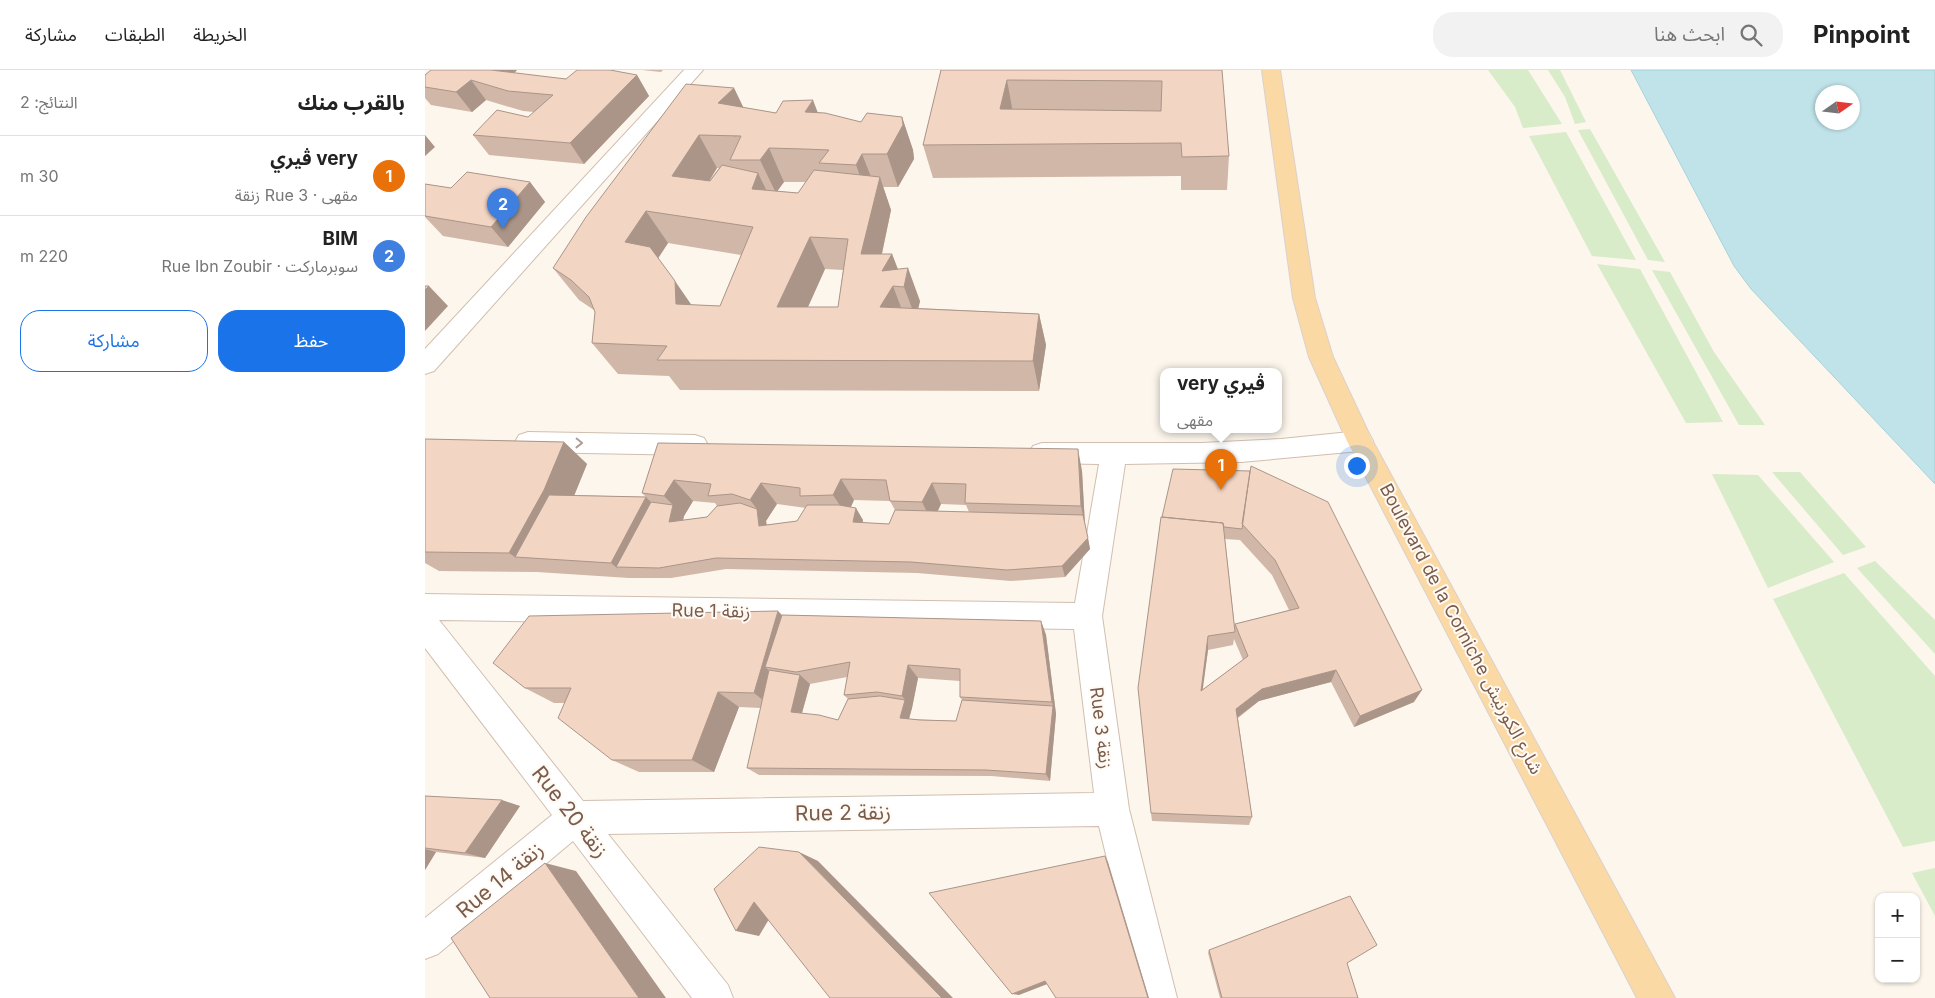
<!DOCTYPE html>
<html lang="ar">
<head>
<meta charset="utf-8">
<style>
  body { margin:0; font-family:Inter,"Noto Sans Arabic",sans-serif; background:#f2f2f2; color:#222; direction:rtl }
  .controls { position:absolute; right:15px; bottom:15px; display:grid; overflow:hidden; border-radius:10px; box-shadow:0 1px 4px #0004 }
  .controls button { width:45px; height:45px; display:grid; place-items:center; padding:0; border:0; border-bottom:1px solid #e0e0e0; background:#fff; color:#222; font:25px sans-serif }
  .compass { position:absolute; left:1390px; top:15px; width:45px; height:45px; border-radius:50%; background:#fff; box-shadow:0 1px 4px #0004; rotate:76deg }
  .you { position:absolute; left:931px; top:395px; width:18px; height:18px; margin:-12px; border:4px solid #fff; border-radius:50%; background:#1a73e8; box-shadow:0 0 0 8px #1a73e833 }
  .badge { display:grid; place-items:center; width:32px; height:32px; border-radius:50%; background:#1a73e8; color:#fff; font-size:16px; font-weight:700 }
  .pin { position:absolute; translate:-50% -41px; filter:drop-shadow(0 1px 2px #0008) }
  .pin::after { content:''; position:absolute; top:26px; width:18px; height:15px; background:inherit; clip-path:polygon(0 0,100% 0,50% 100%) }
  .popup { position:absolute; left:735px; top:298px; width:122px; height:65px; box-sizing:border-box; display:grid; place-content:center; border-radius:10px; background:#fff; filter:drop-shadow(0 1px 4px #0005); font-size:16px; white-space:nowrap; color:#767676 }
  .popup b { font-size:19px; color:#222 }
  .popup::after { content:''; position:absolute; left:50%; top:100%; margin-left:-10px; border:10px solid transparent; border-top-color:#fff }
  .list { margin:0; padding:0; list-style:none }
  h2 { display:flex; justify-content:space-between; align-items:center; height:65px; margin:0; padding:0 20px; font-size:21px }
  h2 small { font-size:16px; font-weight:400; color:#767676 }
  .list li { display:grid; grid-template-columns:32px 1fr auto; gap:15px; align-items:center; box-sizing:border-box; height:80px; padding:0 20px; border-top:1px solid #e0e0e0 }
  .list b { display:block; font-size:19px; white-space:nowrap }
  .list p { margin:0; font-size:16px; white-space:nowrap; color:#767676 }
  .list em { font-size:16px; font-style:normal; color:#767676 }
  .actions { display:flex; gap:10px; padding:15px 20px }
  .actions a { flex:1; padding:11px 0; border:1px solid #1a73e8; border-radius:20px; text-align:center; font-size:18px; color:#1a73e8 }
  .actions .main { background:#1a73e8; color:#fff }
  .icon { flex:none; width:28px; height:28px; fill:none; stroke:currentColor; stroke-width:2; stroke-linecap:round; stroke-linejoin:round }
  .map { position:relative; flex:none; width:1510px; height:928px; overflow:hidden; direction:ltr }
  header { display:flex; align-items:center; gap:30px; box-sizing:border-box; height:70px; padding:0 25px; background:#fff; border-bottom:1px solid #e0e0e0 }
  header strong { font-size:24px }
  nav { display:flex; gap:28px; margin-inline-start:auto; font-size:18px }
  .search { width:350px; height:45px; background:#f2f2f2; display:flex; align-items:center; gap:12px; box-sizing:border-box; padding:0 18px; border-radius:20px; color:#767676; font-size:19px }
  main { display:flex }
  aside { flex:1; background:#fff }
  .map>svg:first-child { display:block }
  .green { fill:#d8ecc9 }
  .water { fill:#bfe3e8; stroke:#a5d3da; fill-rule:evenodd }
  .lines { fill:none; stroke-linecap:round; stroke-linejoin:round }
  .minor-casing { stroke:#d1beb0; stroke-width:2 }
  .major-casing { stroke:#dad1cd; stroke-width:2 }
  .minor { fill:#fff; fill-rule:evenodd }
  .major { fill:#fbd9a5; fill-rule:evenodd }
  .wall { fill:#d1b7a8; fill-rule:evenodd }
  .shaded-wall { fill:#aa9588 }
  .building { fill:#f3d5c3; stroke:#aa9588; fill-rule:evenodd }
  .oneway { stroke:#af9d94 }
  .labels { text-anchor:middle; stroke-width:4; stroke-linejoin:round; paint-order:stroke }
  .street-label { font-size:18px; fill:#7a5c4d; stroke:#fffaf3 }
  .near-street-label { font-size:21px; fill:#7a5c4d; stroke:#fffaf3 }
</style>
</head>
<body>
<header>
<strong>Pinpoint</strong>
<div class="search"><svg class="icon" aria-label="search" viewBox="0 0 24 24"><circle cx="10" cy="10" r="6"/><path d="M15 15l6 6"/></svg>ابحث هنا</div>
<nav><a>الخريطة</a><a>الطبقات</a><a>مشاركة</a></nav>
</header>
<main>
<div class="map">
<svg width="1510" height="928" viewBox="0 0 1510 928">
  <rect width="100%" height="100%" fill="#fdf6ec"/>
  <!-- green -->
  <path class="green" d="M1063,0h40l34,54 -39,4 -8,-21z
    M1123,0h12l26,52 -11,2 -10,-27z
    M1165,59l75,133 -17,-2 -70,-130z
    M1141,62l70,128 -44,-4 -63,-120z
    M1172,194l43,5 83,153 -37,1z
    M1227,200l18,2 44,80 51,73h-26z
    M1347,402h28l66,75 -23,8z
    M1287,404l46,1 76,87 -66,26z
    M1450,491l60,59v34l-78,-86z
    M1419,503l91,103v165l-32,6 -130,-248z
    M1510,798v48l-23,-43z"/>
  <!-- water -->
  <path class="water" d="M1206,0h304v414l-184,-195 -17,-23zM1398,22h30v30h-30z"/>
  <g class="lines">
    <defs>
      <path id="minor" d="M259,0h19l-269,301 -9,3v-25z
        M935,361l9,3 4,7 -4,7 -9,3 -119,11 -116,2 -23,152 27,193 48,189h-36l-42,-172 -491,8 120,151 5,13h-41l-119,-157 -135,113 -13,5v-41l127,-103 -127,-167v-54l650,9 24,-139 -57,-1 -9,-3 -4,-7 4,-7 9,-3h159l80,-4zM14,550l635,9 20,164 -511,8z
        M103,362l167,3 9,3 4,7 -4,7 -9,3 -167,-3 -9,-3 -4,-7 4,-7z"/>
      <path id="major" d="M837,0h18l35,228 18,59 38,81 304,560h-38l-290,-557 -38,-84 -16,-59z"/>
    </defs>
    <!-- minor casing -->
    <use href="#minor" class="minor-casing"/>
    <!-- major casing -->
    <use href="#major" class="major-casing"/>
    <!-- minor -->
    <use href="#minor" class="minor"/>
    <!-- major -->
    <use href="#major" class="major"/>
  </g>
  <!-- wall -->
  <path class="wall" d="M6,0h86l-3,3 52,6 71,-4 12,21 -65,68 -95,-9 -16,-20 55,-18 6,-5 -11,-1 -37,-11 -14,12 -41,-7 -6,-7v-23z
    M217,0h21l-2,2z
    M516,0h281l7,86 -2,34h-46v-14l-248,2 -10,-33z
    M309,18l9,20 33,5 42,-1 43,10 41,-5 11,33 1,9 -16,28h-15l8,23 -9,44h10l6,15 22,32 -2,7 121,6 7,31 -7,46 -359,-1 -11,-14 -51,-2 -26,-31 3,-31 -1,-2 -15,-10 -26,-32zM292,98h2l-10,13zM359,112h22l-8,11 -21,-2zM243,173l73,12 -21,51 -29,-1 -33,-47zM400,199l18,1 -5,37h-30z
    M105,112l15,20 -37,45 -65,-11 -18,-19v-33l26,4z
    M0,369l139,3 23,22 -13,31 72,2 -4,-4 16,-50 424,28 3,53 5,25 -25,28 -54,4 -94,-8 -191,-4 -55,9h-42l-92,-6 -98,-1 -14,-8zM429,430l36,1 5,9 -6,14 -26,-1v-3l-13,-13zM268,431l22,2 2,3 -10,11 -24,3 1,-4zM352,434l29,4 -9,13 -30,4 -1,-4zM516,434l25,1 3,7 -31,-1z
    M825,401l164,231 -60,25 -23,-45 -72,19 -21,17 14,99 -3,8 -97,-4 -1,-8 11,-296zM800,469l15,1 32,35 17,35 -54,14v5zM809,569l9,21 -41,30 6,-40 25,-5z
    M357,545l259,6 5,14 10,79 -6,67 -59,-5 -232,-1 -12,-7 14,-60 -22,-1 -25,65h-75l-27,-12 -48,-57h-10l-29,-15zM422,607l-3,18 4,4 -10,21 -36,-7 8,-29zM493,608l42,3v16l2,3 -6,21 -47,-2 3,-11z
    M0,726l95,10 -35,52 -49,-6 -11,18z
    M784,880l138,13 11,35h-138l-12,-45z"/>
  <!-- shaded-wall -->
  <path class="shaded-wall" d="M60,0h32l-7,7z
    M212,5l12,21 -65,68 -14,-21z
    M46,10l15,20 -14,12 -16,-20z
    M582,10l6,33 -13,-4z
    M309,18l16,33 -15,16 -17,-34z
    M388,30l13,34 -21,-22z
    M477,47l11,33 1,9 -16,28 -11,-33z
    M0,65l10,12 -10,9z
    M274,65l18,33 -25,41 -20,-33z
    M344,78l15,34 -8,11 -16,-33z
    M437,84l13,33 -7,11 -12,-33z
    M333,103l16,33 -22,-17z
    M455,107l11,33 -16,76 -14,-32z
    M105,112l15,20 -37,45 -17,-20z
    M221,141l22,32 -20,31 -23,-32z
    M385,167l15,32 -31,69 -17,-31z
    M467,184l12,32h-11l12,32 -25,-11 2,-36z
    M483,198l12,33 -4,18 -12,-32z
    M250,211l22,32 -21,-9z
    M4,216l19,20 -23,25v-41z
    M614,244l7,31 -7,46 -6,-30z
    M139,372l23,22 -19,47 -53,46 -6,-4z
    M653,379l4,22 3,55 -4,-20z
    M416,409l13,21 -7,16 -14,-21z
    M249,410l19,21 -9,15 -4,17 -11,-11 4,-17 -9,-9z
    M336,413l16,21 -11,17 2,16 -9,-11 -2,-17 -7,-9z
    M507,413l9,21 -9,18 -10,-20z
    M221,427l17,17 -47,53 13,11 -18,-15z
    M431,438l7,12 -3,13 -7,-11z
    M663,468l2,11 -25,28 -3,-11z
    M353,541l17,17 -30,39 14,12 -6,29 -19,-15z
    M616,551l5,14 10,79 -6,67 -4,-7 7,-68 -1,-4z
    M783,566v14l-7,53v-12z
    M483,595l10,13 -6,30 -5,18 -7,-8 5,-18 -3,-4z
    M911,600l-5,12 -72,19 -25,19 2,-11 26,-20z
    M375,605l10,9 -10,36 -9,-8z
    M997,620l-8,12 -60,25 6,-11z
    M293,622l21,15 -25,65 -22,-12z
    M77,730l18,6 -35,52 -20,-5z
    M0,779l11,3 -11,18z
    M374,782l19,9 135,137h-11z
    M680,786l3,6 41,136h-1z
    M120,793l31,8 90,127h-27z
    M329,832l21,7 -16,27 -23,-5z
    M620,911l5,2 -31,12 -7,-1z"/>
  <!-- building -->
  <path class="building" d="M6,0h60l75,9 11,-9h33l27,5 -67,68 -97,-8 24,-25 31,7 25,-22 -45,-4 -37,-11 -15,12 -31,-5v-12z
    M516,0h281l7,86 -47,1 -1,-14 -258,2zM582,10l155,1 -1,30 -161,-2z
    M261,14l48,4 -16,15 58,10 7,-12 30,-1 -8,12 20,1 36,9 6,-9 35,4 1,8 -16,29h-25l-6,11 -37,-2 10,-13 -25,-1 -35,-1 -9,12h-30l11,-24 -42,-1 -27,41 38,5 12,-16 36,8 -6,16 46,4 16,-23 66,7 -19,77h31l-10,17 26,-3 -4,19 -11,-1 -13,21 159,7 -6,47 -376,-1 10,-14 -75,-3 3,-31 -6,-15 -18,-17 -18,-12 33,-51zM221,141l107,16 -33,79 -44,-2 -1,-23 -25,-34 -25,-5zM385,167l38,2 -10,68h-61z
    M42,102l63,10 -39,45 -66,-11v-32l26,4z
    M0,216h4l-4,4z
    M0,369l139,3 -20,48 -35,63 -84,-1z
    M233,373l420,6 3,57 -116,-3 1,-19 -34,-1 -10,19 -32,-1 -4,-21 -45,-1 -8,16 -33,1v-8l-39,-5 -11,17 -18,-6 -24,2 3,-12 -37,-4 -10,16 -22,-3z
    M826,396l77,36 94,188 -62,26 -24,-46 -74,19 -26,20 16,108 -101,-4 -13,-125 23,-171 62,6 12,109 -27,4 -7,55 47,-35 -13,-32 64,-16 -24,-48 -33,-36z
    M748,399l77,2 -8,58 -18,-2 -1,-4 -61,-6z
    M124,425l97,2 -35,66 -96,-6z
    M226,432l22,3 -4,17 38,-5 10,-11 23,-3 17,6 2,17 38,-5 10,-16h32l17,3 -3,14 36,2 6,-14 188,5 5,23 -26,28 -55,4 -96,-8 -195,-4 -57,10 -43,-1z
    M353,541l-24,82 -36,-1 -26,68h-80l-54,-42 13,-30h-46l-32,-25 36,-47z
    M357,545l259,6 11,81 -92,-5v-28l-52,-4 -6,31 -25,-4 -33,3 6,-33 -54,10 -31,-5z
    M344,600l31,5 -9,37 28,3 19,5 10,-21 32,-3 25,4 -5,18 20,2 36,1 6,-21 91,6 -7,68 -60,-4 -239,-2z
    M0,726l77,4 -37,53 -40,-5z
    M334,777l40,5 143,146h-112l-76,-96 -18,29 -22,-42z
    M680,786l43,142h-92l-11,-17 -33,13 -83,-101z
    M120,793l94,135h-149l-39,-60z
    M925,826l27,49 -30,18 11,35h-136l-13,-48z"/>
  <!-- one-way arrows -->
  <defs><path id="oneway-chevron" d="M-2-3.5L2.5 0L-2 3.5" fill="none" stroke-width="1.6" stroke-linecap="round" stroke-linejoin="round" transform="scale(1.25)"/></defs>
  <use class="oneway" href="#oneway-chevron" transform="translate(154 373) rotate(1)"/>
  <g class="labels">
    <!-- street labels -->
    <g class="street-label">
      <text transform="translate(286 541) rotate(1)" y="6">Rue 1 زنقة</text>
      <text transform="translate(1036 559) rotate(62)" y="6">Boulevard de la Corniche شارع الكورنيش</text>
      <text transform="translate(676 658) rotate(83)" y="6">Rue 3 زنقة</text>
    </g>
    <!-- near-street labels -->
    <g class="near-street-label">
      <text transform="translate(145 742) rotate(52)" y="7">Rue 20 زنقة</text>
      <text transform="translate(418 743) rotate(-1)" y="7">Rue 2 زنقة</text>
      <text transform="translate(75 810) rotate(-40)" y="7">Rue 14 زنقة</text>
    </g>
  </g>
</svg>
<div class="controls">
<button>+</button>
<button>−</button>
</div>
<svg class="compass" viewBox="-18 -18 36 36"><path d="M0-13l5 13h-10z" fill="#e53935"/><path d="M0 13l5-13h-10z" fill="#767676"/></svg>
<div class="you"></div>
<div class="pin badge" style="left:796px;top:420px;background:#e8710a">1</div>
<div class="popup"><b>very ڤيري</b>مقهى</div>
<div class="pin badge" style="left:78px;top:159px;background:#3f7fe0">2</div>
</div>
<aside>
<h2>بالقرب منك<small>النتائج: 2</small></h2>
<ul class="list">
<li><span class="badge" style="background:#e8710a">1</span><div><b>very ڤيري</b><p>مقهى · Rue 3 زنقة</p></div><em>30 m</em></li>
<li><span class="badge" style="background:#3f7fe0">2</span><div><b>BIM</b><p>سوبرماركت · Rue Ibn Zoubir</p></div><em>220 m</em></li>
</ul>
<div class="actions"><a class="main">حفظ</a><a>مشاركة</a></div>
</aside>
</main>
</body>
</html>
